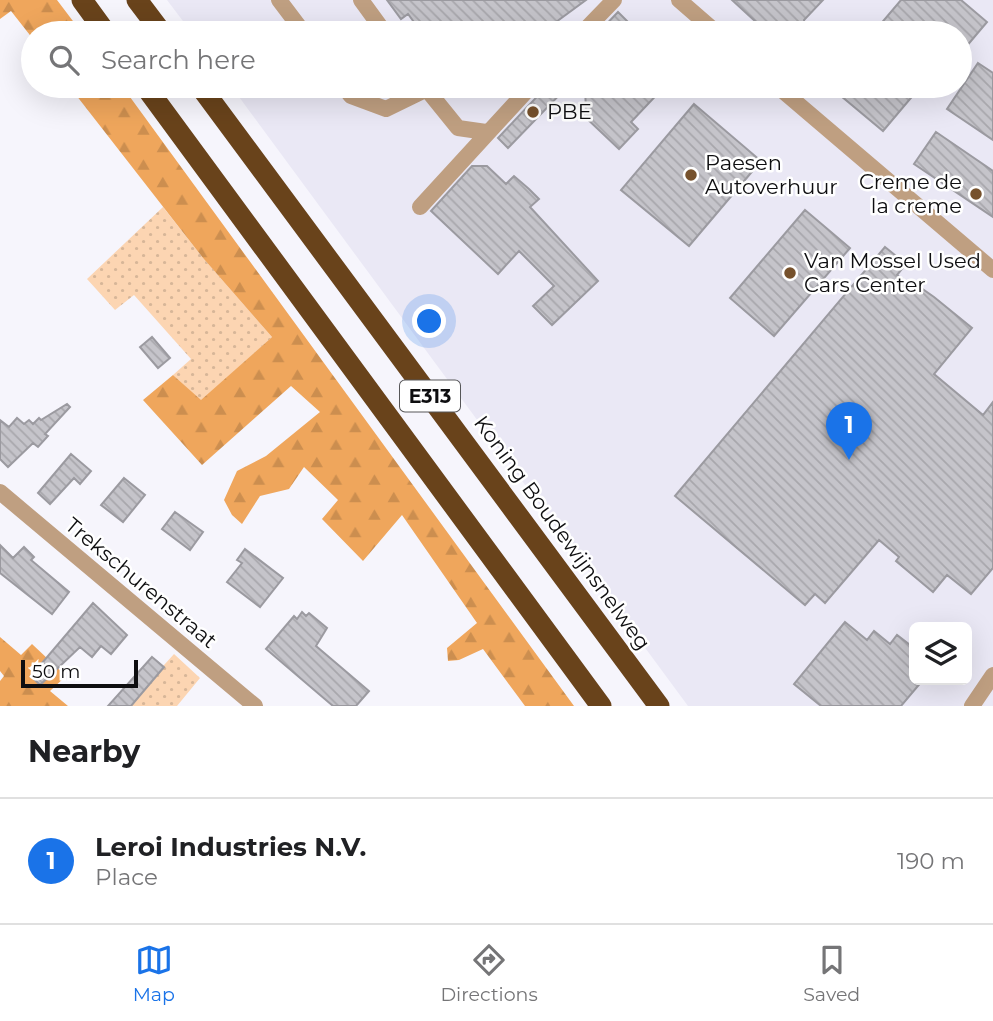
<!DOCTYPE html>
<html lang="en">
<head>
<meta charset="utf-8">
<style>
  body { margin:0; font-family:Montserrat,sans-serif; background:#f6f6f6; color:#202124 }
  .controls { position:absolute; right:21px; bottom:21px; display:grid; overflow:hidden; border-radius:10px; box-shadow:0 7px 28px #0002 }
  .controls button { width:63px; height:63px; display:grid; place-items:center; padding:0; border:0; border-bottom:2px solid #e0e0e0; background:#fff; color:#202124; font:35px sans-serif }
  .scale { position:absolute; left:21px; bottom:18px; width:117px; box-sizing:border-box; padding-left:7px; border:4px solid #0e0e10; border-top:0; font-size:19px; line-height:24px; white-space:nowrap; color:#0e0e10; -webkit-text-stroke:5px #fff; paint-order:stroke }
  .you { position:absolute; left:430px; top:322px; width:24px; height:24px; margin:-18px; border:5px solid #fff; border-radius:50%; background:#1a73e8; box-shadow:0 0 0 10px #1a73e833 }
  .badge { display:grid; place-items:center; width:46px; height:46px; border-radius:50%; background:#1a73e8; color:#fff; font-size:23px; font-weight:700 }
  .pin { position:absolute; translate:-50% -58px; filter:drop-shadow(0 2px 4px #0008) }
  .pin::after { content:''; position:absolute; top:37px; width:24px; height:21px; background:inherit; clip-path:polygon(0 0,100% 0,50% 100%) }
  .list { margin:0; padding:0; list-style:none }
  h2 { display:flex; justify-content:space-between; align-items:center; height:91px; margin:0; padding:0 28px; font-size:30px }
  h2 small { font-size:23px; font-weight:400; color:#757577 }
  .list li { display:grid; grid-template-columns:46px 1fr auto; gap:21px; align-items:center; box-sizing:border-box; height:126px; padding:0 28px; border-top:2px solid #e0e0e0 }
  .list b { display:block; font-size:26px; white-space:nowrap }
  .list p { margin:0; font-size:23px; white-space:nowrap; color:#757577 }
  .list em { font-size:23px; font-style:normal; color:#757577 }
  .icon { flex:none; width:38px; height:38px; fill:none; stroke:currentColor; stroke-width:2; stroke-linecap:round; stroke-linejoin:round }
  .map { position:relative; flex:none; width:993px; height:706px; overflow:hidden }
  .search { position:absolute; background:#fff; box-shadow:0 7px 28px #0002; left:21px; right:21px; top:21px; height:77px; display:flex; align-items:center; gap:18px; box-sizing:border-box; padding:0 24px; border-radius:38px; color:#757577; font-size:26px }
  .sheet { height:217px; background:#fff }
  nav { display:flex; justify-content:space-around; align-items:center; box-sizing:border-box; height:98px; border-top:2px solid #e0e0e0; background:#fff; font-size:19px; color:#757577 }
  nav a { display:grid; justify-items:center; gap:4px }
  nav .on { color:#1a73e8 }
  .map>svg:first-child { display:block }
  .built { fill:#eae8f5; fill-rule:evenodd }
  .grass { fill:url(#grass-dots) }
  .forest { fill:url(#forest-firs) }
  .building { fill:url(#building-back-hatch); stroke:#9b9aa0; stroke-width:2 }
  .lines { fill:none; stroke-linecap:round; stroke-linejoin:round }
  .minor { stroke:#bf9f81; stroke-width:16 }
  .highway { stroke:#69431b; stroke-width:21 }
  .poi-dot { fill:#76512c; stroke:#fff; stroke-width:2.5 }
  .labels { text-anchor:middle; stroke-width:5; stroke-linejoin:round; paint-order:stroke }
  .shield { fill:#fff; stroke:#565658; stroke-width:2 }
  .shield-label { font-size:19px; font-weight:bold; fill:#0e0e10 }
  .poi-label { font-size:21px; fill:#0e0e10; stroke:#fff; text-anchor:start }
  .street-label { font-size:21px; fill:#0e0e10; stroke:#fff }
</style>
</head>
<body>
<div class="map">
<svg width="993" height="706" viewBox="0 0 993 706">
  <defs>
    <pattern id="grass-dots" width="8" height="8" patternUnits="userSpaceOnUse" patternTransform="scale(1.75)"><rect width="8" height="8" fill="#fcd5b2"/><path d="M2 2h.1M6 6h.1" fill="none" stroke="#d7b698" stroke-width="1.8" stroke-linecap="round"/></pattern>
    <pattern id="forest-firs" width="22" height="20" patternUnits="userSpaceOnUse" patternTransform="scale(1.75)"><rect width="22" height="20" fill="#efa65c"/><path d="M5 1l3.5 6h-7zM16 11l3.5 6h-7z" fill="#cc8e4f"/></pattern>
    <pattern id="building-back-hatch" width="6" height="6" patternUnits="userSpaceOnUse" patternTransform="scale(1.75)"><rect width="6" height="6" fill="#c5c4ca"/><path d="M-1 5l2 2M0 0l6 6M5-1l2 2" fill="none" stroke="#a8a7ac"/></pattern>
  </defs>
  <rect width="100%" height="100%" fill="#f6f5fc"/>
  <!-- built -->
  <path class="built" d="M167,0h826v706h-305l-457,-620h729v-53h-768zM914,627h53v53h-53z"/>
  <!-- grass -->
  <path class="grass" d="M163,207l40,51 69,79 -71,64 -28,-26 18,-16 -57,-64 -19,15 -28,-31z
    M174,654l26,24 -23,28h-50z"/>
  <!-- forest -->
  <path class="forest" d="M0,0h57l25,33h-49v6l-22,-28 -11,8z
    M69,86h53l452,620h-49l-42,-57 -24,11 -11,1 -1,-13 30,-25 -75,-108 -39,46 -41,-42 16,-19 -34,-33 -15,22 -29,7 -18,28 -10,-9 -8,-15 13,-29 29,-15 54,-44 -29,-26 -89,79 -59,-65 30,-25 28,25 71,-63 -69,-79z
    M0,637l21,18 11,-11 34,32 -16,15 18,15h-68v-25l4,-5 -4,-5z"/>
  <!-- building -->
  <path class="building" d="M387,0h199l-45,33h-119l-14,-19 -7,5z
    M732,0h91l-19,20 1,5 -14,8h-23z
    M901,0h60l26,22 -27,32v-21h-87z
    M618,12l21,21h-41z
    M978,63l15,10v67l-46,-31z
    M547,86h21l-60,62 -10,-10z
    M585,86h80l-34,36 7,7 -19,20 -36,-34 3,-3z
    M829,86h92l-38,45z
    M694,104l67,57 -72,85 -68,-56z
    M936,132l57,39v46l-79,-53z
    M472,166h15l19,18 8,-8 15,13 10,10 -9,8 68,74 -46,44 -19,-19 21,-20 -35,-35 -21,23 -67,-63z
    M805,210l45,38 -76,88 -44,-38z
    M885,247l21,17 -9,11 21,18 3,-5 13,9 38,31 -38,46 49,41 10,-13v166l-22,26 -24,-19 -14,17 -37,-31 3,-4 -20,-17 -54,63 -10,-9 -10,11 -130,-109z
    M152,337l18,21 -12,10 -18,-21z
    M67,404l3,3 -25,27 3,2 -10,11 -5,-4 -25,24 -8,-8v-39l9,7 8,-9 7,6 5,-4 4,4 6,-6 2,2z
    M71,454l20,17 -11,13 -6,-6 -24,26 -12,-11z
    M124,478l21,17 -22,27 -22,-17z
    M175,512l28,20 -13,18 -28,-21z
    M0,545l13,13 11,-11 10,10 -3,3 38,32 -17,22 -52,-41z
    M245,549l38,29 -23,29 -33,-25 15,-19 -5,-3z
    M93,603l34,32 -16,19 -10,-8 -9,11 -12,-10 -40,38 -9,-9z
    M302,612l4,4 3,-3 18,15 -11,18 53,45 -13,15h-23l-67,-57 28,-33 3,3z
    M845,622l22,18 7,-9 16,13 7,-9 17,13v32h9l-22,26h-80l-27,-22z
    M152,657l12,10 -33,39h-23z"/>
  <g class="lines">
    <!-- minor -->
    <path class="minor" d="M279,0l25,33
      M361,0l24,33
      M679,0l38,33
      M582,33l32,-33
      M343,86l8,10 35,13 41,-20
      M424,86l34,42 28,4
      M777,86l216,184
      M420,207l111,-121
      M0,492l255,214
      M972,706l21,-31"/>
    <!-- highway -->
    <path class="highway" d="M82,0l24,33
      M137,0l25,33
      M145,86l456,620
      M200,86l459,620"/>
  </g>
  <!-- markers -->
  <g class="poi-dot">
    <circle cx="533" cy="112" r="7"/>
    <circle cx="691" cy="175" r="7"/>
    <circle cx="976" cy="194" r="7"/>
    <circle cx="790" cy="273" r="7"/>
  </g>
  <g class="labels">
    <!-- shield labels -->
    <rect class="shield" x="400" y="380.5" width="60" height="31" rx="5"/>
    <g class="shield-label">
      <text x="430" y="403">E313</text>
    </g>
    <!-- poi labels -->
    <g class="poi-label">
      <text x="547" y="119">PBE</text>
      <text x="705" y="170">Paesen<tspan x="705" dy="24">Autoverhuur</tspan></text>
      <text x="962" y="189" text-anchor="end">Creme de<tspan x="962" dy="24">la creme</tspan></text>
      <text x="804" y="268">Van Mossel Used<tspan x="804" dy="24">Cars Center</tspan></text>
    </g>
    <!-- street labels -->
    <g class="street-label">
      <text transform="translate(562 533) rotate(54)" y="7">Koning Boudewijnsnelweg</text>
      <text transform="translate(141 583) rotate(40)" y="7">Trekschurenstraat</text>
    </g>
  </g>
</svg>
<div class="controls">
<button><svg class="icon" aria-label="layers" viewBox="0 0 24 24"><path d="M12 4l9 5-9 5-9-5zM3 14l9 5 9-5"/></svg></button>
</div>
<div class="scale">50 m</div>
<div class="you"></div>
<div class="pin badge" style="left:849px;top:460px">1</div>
<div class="search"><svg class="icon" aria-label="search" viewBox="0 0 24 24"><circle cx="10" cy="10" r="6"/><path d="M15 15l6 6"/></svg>Search here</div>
</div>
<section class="sheet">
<h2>Nearby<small></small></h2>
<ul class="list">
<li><span class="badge">1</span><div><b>Leroi Industries N.V.</b><p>Place</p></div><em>190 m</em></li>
</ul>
</section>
<nav>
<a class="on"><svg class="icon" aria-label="map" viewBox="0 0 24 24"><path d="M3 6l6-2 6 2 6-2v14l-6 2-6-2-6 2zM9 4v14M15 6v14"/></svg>Map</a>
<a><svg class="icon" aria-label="directions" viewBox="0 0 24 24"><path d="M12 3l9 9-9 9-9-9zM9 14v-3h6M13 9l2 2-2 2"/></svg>Directions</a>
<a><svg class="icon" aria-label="saved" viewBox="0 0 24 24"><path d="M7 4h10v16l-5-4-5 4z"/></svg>Saved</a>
</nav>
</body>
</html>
